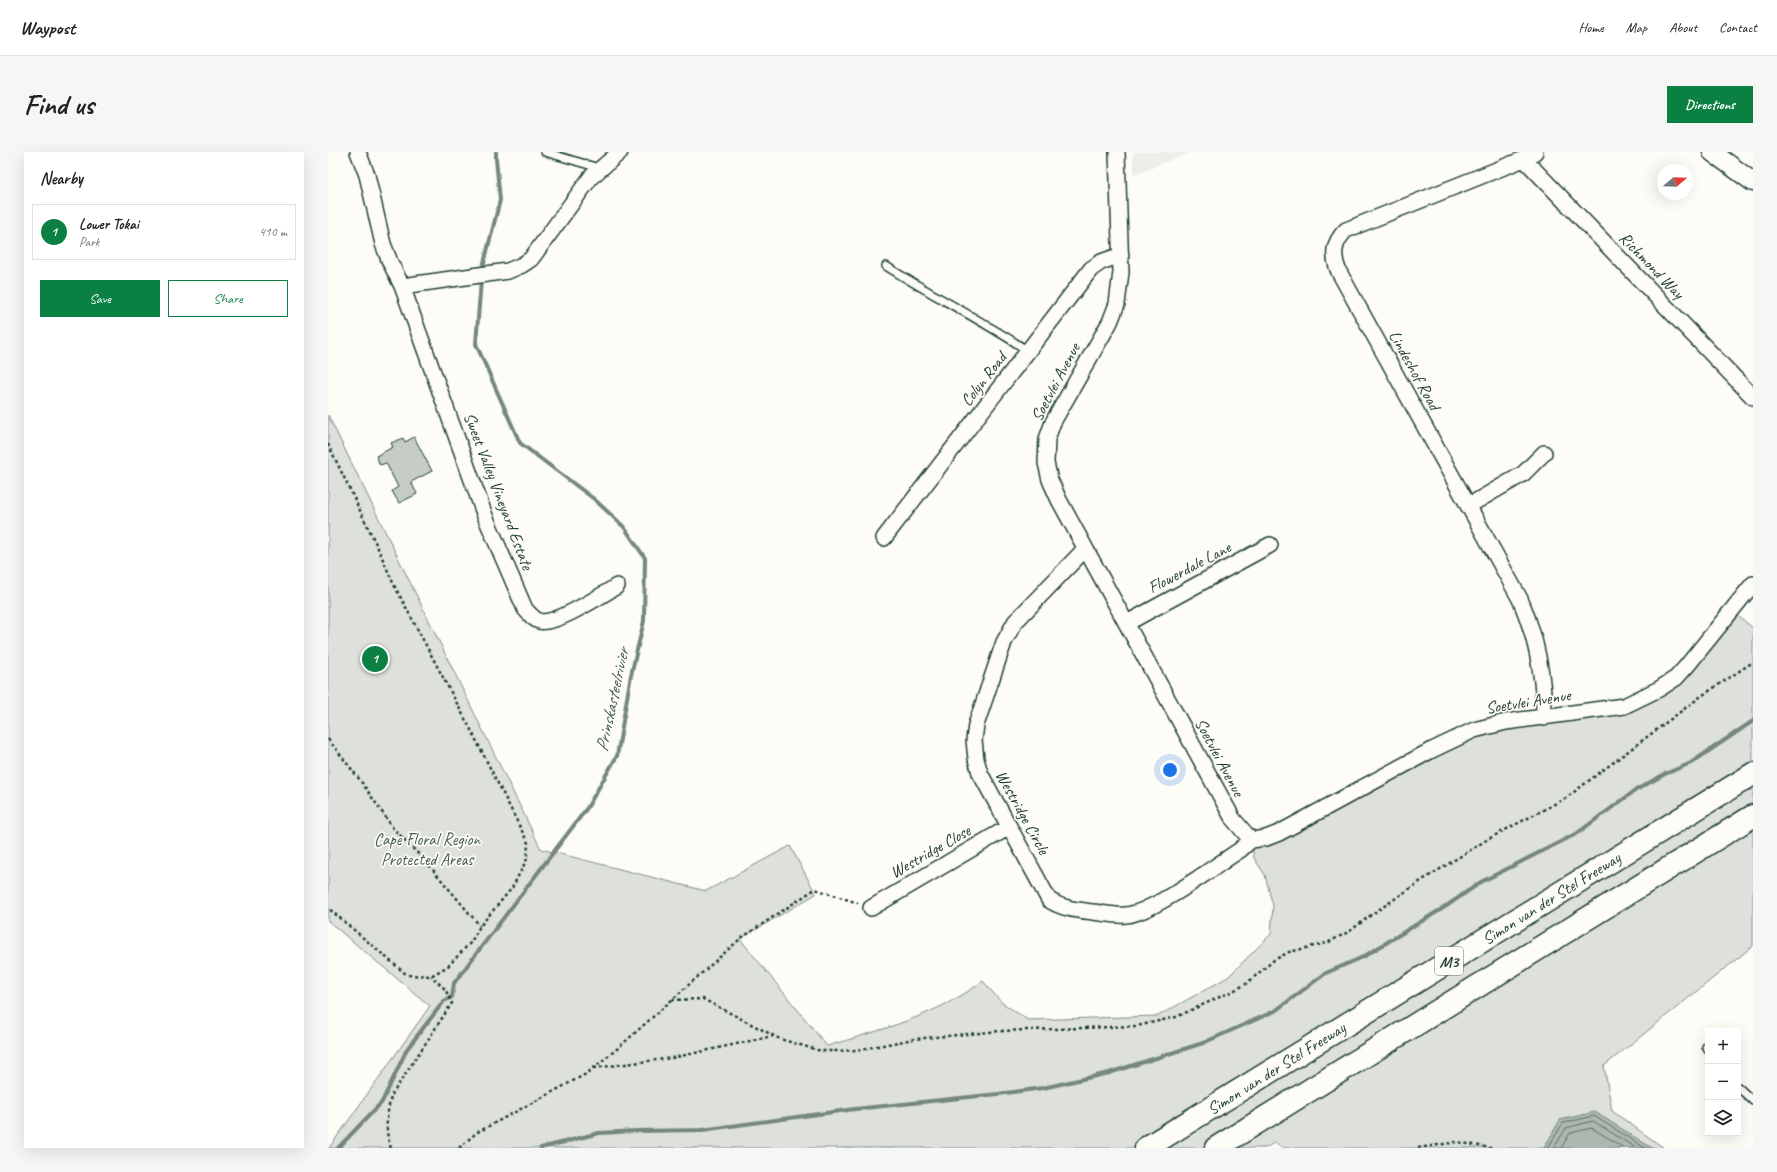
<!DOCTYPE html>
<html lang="en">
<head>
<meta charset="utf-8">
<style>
  body { margin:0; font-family:Caveat,sans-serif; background:#f6f6f6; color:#202124 }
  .controls { position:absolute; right:12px; bottom:12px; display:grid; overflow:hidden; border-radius:0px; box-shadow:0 4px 16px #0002 }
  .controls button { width:36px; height:36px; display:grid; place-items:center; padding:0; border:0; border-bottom:1px solid #e0e0e0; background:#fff; color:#202124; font:20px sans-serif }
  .compass { position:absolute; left:1329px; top:12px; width:36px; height:36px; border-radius:50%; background:#fff; box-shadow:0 4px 16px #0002; rotate:71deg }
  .you { position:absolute; left:842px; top:618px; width:14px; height:14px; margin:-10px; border:3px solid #fff; border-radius:50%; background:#1a73e8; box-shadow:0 0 0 6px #1a73e833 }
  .badge { display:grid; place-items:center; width:26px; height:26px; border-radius:50%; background:#0b8043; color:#fff; font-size:13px; font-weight:700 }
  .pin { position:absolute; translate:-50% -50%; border:2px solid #fff; box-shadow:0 1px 4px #0006 }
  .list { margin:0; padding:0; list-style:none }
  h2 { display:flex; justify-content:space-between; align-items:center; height:52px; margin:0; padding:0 16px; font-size:17px }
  h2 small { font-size:13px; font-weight:400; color:#757577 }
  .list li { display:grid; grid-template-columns:26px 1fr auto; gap:12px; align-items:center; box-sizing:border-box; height:56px; margin:0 8px 8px; padding:0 8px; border:1px solid #e0e0e0; border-radius:0px }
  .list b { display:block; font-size:15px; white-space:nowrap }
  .list p { margin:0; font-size:13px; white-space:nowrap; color:#757577 }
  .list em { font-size:13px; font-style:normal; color:#757577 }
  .actions { display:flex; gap:8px; padding:12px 16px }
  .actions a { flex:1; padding:9px 0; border:1px solid #0b8043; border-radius:0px; text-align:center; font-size:14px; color:#0b8043 }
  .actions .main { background:#0b8043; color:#fff }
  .icon { flex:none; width:22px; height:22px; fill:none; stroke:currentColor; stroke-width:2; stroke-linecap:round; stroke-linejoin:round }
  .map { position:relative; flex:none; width:1425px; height:996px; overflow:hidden; border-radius:0px }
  header { display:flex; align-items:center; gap:24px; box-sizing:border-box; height:56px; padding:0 20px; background:#fff; border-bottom:1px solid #e0e0e0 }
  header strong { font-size:19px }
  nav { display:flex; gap:22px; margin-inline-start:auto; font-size:14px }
  .intro { display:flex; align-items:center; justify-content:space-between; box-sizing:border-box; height:96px; padding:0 24px }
  h1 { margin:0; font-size:28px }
  .button { padding:10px 18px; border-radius:0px; background:#0b8043; color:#fff; font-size:14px; font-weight:700 }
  main { display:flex; gap:24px; padding:0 24px }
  aside { flex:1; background:#fff; border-radius:0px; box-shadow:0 4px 16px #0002 }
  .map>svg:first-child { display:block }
  .built { fill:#eceee9 }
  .green { fill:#dde0db; stroke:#7e8e88 }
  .water { fill:#aeb8b1; stroke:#75877f }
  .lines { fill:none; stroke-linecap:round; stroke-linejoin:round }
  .shore { stroke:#586e66; stroke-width:1 }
  .stream { stroke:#75877f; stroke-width:4 }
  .building { fill:#c6cdc7; stroke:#1f3d34 }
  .service-casing { stroke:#1f3d34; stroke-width:10 }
  .minor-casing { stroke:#1f3d34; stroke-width:18 }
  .tertiary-casing { stroke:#1f3d34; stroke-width:21 }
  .motorway-casing { stroke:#1f3d34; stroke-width:25 }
  .path { stroke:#1f3d34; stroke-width:2.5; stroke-dasharray:3 3; stroke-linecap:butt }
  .service { stroke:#fdfcf7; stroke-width:7 }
  .minor { stroke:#fdfcf7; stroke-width:15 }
  .tertiary { stroke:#fdfcf7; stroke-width:18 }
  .motorway { stroke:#fdfcf7; stroke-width:22 }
  .labels { text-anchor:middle; stroke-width:3.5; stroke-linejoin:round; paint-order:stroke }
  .shield { fill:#fdfcf7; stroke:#62766e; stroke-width:1 }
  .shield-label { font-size:16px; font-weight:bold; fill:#1f3d34 }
  .street-label { font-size:17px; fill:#1f3d34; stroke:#fdfcf7 }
  .park-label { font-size:17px; fill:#455e55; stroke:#fdfcf7 }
  .water-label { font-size:18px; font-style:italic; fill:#435c53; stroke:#fdfcf7 }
</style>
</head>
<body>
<header>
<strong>Waypost</strong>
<nav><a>Home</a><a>Map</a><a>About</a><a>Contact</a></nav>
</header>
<div class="intro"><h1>Find us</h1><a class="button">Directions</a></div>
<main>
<aside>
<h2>Nearby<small></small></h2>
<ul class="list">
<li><span class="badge">1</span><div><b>Lower Tokai</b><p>Park</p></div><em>410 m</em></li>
</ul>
<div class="actions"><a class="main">Save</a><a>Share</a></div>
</aside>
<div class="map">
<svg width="1425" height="996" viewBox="0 0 1425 996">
  <rect width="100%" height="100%" fill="#fdfcf7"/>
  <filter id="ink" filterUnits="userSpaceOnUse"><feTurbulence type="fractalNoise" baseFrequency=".025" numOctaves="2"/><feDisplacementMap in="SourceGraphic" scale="8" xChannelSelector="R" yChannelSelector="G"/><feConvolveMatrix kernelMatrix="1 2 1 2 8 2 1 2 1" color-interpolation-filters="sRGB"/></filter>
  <g filter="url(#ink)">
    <!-- built -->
    <path class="built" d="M805,0h58l-57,22z"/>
    <!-- green -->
    <path class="green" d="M0,263l213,434 165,42 84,-45 26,48 -76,45 87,107c54,-16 111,-31 156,-65l18,21 27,18 130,-4 70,-39 43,-43 2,-28 -8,-31 -11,-17 -3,-18 207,-103 166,-31 35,-17 73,-78 21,17v318l-149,120 8,45 52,37h-382l-7,-6 -9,6h-937l101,-142 -102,-85z"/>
    <!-- water -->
    <path class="water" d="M1267,960l57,36h-108l16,-28z"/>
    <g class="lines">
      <!-- shore -->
      <path class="shore" d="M1220,996l15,-25 31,-7 51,32
        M1226,996l12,-20 27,-7 43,27
        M1233,996l9,-15 22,-5 32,20"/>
      <!-- stream -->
      <path class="stream" d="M155,115l17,-67 -4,-41v-7
        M10,996l44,-46 25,-53 37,-48 8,-4 2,-14 133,-175 30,-52 14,-81 13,-54 1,-63 -21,-31 -30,-28 -74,-56 -44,-99 5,-64
        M213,996l58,-15 38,-2 65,-1 153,-21 143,-15 45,-6 66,-15 94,-30 72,-32 51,-38 37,-16 82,-50 36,-25 95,-48 60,-44 29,-16 26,-11 62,-42"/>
    </g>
    <!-- building -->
    <path class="building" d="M86,285l18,34 -21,11 6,12 -18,9 -7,-12 6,-4 -12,-24 -6,2 -4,-9 17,-9 -2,-4 12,-5 2,4z"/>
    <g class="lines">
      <defs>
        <path id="service" d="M217,0l54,16
          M558,114c47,30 96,54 142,85
          M1378,895l2,3
          M1410,935l15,14"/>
        <path id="minor" d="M30,0l9,23 16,69 7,18 12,24 83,230 40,93c4,4 8,10 14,12 15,5 63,-26 78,-35
          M789,0l4,120 -4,32 -7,18 -57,100 -6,17 -1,24 4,17 9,20 174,319 18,21
          M1207,0l-11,7 -178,71c-13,13 -14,25 -7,42l181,327c16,37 24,78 24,119
          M1196,7l229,238
          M74,134l106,-15 14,-6 9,-6 60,-82 29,-25
          M1140,354l55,-32 21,-21
          M556,386l207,-269 10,-7 20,-7
          M757,397l-70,73 -11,20 -28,83 -2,15 2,19 4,14 69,127c14,9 27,10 44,12 10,1 23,4 33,3 27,-2 89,-49 114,-65l11,-10
          M799,471l143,-78
          M923,688l15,-2 13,-5 151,-82 44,-21 32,-8 118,-16 35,-17 17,-11 10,-11 67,-83
          M543,756l138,-81"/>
        <path id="tertiary" d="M1384,0l41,30"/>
        <path id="motorway" d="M818,996l607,-374
          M888,996l537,-332"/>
      </defs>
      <!-- service casing -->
      <use href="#service" class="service-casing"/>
      <!-- minor casing -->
      <use href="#minor" class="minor-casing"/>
      <!-- tertiary casing -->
      <use href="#tertiary" class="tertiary-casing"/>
      <!-- motorway casing -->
      <use href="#motorway" class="motorway-casing"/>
      <!-- path -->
      <path class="path" d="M0,292l49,102 17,39 77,145 57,113 -1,16 -15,29 -32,38 -9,16 -23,24 -17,10 -24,-1 -79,-67
        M0,587l32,41 33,48 35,36 52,62
        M344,848l31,-1 77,40 41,12h17l19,-1 57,-11 87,-8 136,-5 39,-9 57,-26 13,-7 28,-24 15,-8 38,-9 23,-12 21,-16 50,-34 67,-42 78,-41 134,-101 53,-35
        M266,916l78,-10 101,-22
        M63,996c-7,-19 -4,-33 0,-52l61,-93 -7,-14 -14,-13
        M131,996l17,-15 110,-59 32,-26 122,-109 75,-50 43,14
        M1090,996l39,-6 34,6"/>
      <!-- service -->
      <use href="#service" class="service"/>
      <!-- minor -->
      <use href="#minor" class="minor"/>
      <!-- tertiary -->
      <use href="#tertiary" class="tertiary"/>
      <!-- motorway -->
      <use href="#motorway" class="motorway"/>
    </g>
  </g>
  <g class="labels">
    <!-- shield labels -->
    <rect class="shield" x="1107" y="795" width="28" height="28" rx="3"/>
    <g class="shield-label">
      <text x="1121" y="815">M3</text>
    </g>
    <!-- street labels -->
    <g class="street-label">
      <text transform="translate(1324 113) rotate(46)" y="6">Richmond Way</text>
      <text transform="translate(1087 218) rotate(61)" y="6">Lindeshof Road</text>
      <text transform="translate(655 227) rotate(-52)" y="6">Colyn Road</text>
      <text transform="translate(727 230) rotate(-62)" y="6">Soetvlei Avenue</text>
      <text transform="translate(171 339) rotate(69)" y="6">Sweet Valley Vineyard Estate</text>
      <text transform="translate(861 415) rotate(-28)" y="6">Flowerdale Lane</text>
      <text transform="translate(1200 549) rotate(-9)" y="6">Soetvlei Avenue</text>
      <text transform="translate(892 605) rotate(62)" y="6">Soetvlei Avenue</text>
      <text transform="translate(695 660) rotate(61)" y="6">Westridge Circle</text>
      <text transform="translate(602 699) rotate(-30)" y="6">Westridge Close</text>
      <text transform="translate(1223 746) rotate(-32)" y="6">Simon van der Stel Freeway</text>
      <text transform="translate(948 916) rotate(-32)" y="6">Simon van der Stel Freeway</text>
    </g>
    <!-- park labels -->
    <g class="park-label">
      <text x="99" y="693">Cape Floral Region<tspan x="99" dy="20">Protected Areas</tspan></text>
    </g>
    <!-- water labels -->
    <g class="water-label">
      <text transform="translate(284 548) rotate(-78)" y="6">Prinskasteelrivier</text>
    </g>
  </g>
</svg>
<div class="controls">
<button>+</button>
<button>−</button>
<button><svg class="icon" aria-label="layers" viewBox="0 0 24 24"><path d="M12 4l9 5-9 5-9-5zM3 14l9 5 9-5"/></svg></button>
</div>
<svg class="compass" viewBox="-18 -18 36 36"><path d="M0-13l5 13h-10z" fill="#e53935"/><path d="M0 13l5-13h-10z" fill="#757577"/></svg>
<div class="you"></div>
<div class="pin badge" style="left:47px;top:507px">1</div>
</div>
</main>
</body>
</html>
